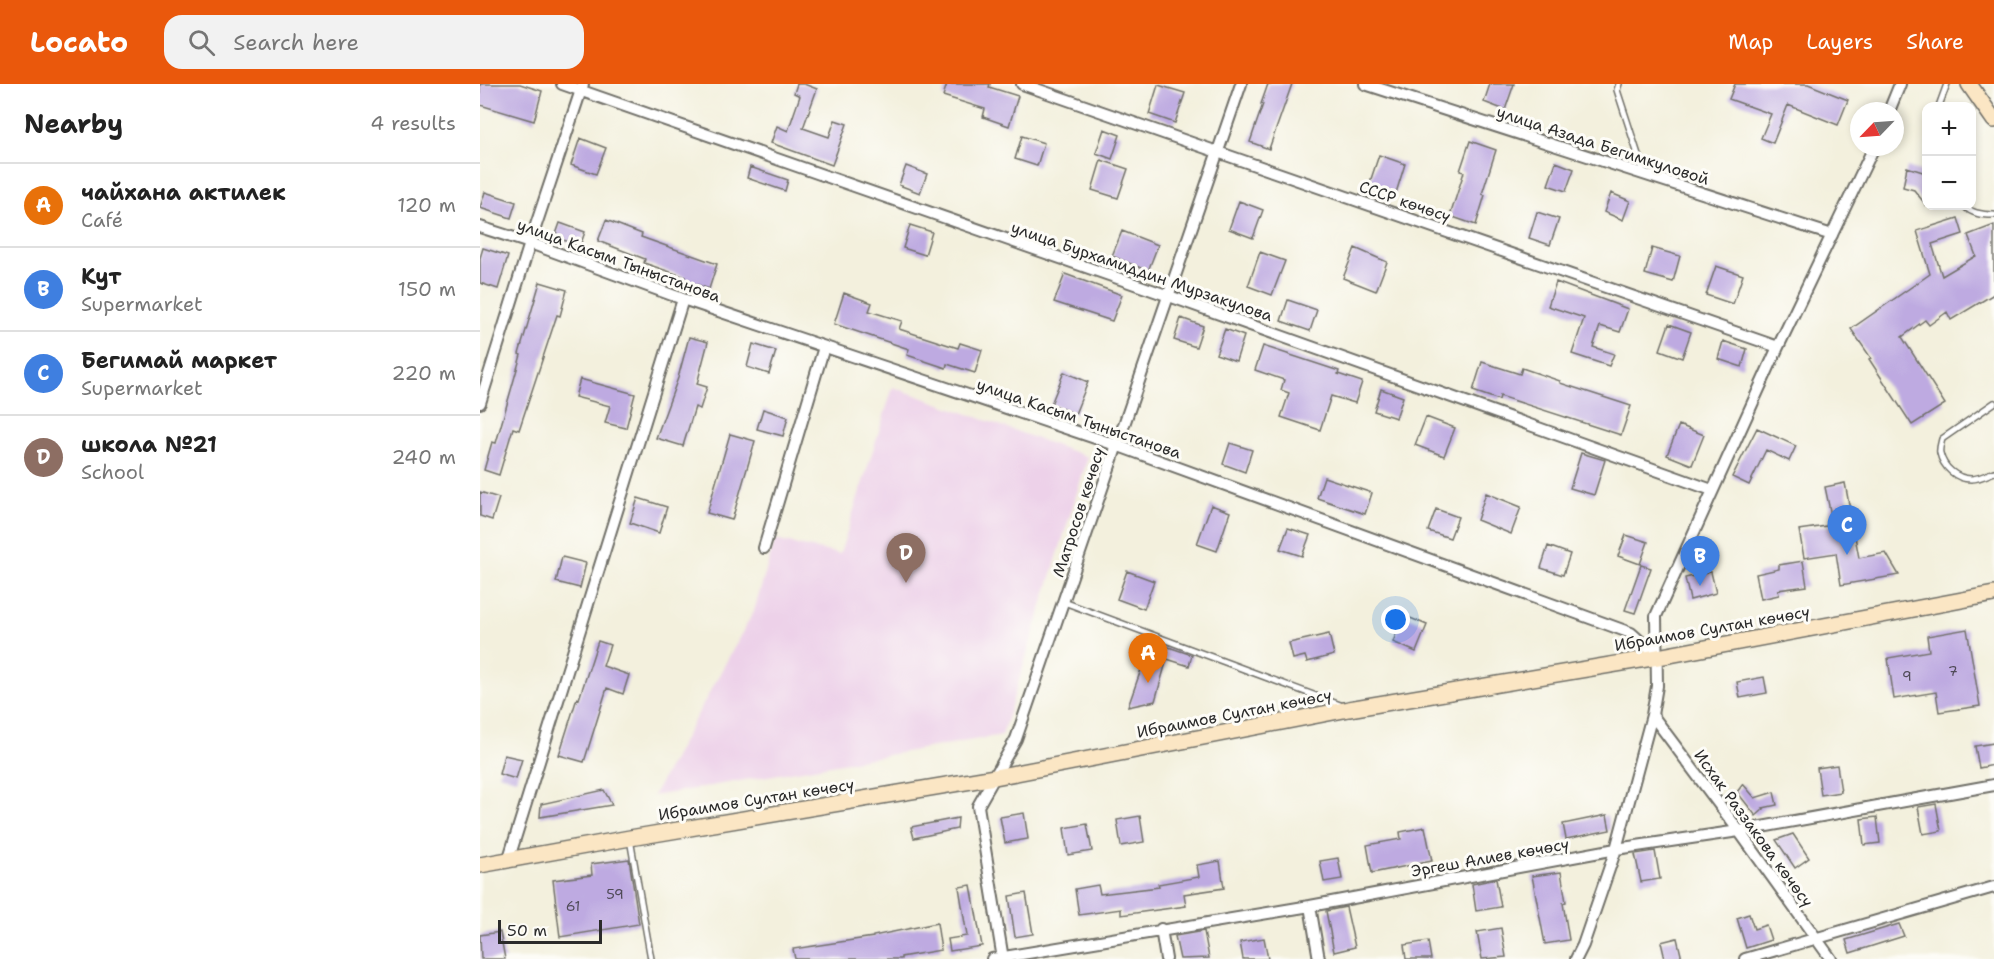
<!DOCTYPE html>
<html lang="en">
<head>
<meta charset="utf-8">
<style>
  body { margin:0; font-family:"Shantell Sans",sans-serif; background:#f2f2f2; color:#222 }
  .controls { position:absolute; right:18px; top:18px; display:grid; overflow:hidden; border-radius:12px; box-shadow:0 3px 9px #0003 }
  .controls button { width:54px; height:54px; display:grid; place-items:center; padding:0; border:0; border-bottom:2px solid #e0e0e0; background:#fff; color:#222; font:30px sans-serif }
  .compass { position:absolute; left:1370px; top:18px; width:54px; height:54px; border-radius:50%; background:#fff; box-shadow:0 3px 9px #0003; rotate:245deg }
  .scale { position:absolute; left:18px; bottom:15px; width:104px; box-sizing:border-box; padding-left:6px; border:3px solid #2b2b2b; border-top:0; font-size:16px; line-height:21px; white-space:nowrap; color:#2b2b2b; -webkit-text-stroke:4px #fdfcf7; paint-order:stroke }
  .you { position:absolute; left:916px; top:536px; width:21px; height:21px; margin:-15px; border:4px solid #fff; border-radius:50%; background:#1a73e8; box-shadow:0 0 0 9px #1a73e833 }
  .badge { display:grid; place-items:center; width:39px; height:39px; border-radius:50%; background:#ea580c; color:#fff; font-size:20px; font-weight:700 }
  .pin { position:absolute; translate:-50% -50px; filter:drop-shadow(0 2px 3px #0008) }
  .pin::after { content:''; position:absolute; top:32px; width:21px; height:18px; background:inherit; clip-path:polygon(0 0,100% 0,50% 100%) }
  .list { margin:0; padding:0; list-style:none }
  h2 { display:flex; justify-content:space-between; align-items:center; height:78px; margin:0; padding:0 24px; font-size:26px }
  h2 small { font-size:20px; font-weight:400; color:#767676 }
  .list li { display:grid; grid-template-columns:39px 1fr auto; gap:18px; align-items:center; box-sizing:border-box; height:84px; padding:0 24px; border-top:2px solid #e0e0e0 }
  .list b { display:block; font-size:22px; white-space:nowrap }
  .list p { margin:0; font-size:20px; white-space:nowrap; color:#767676 }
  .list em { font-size:20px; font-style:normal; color:#767676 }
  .icon { flex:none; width:33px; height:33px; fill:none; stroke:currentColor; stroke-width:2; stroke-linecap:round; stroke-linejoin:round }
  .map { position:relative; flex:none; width:1514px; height:875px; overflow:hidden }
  header { display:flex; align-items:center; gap:36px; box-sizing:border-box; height:84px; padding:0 30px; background:#ea580c; color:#fff }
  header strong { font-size:28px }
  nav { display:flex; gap:33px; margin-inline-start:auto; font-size:21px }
  .search { width:420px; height:54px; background:#f2f2f2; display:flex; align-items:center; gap:15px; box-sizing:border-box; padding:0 21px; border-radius:18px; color:#767676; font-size:22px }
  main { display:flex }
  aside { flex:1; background:#fff }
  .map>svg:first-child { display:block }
  .built { fill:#edd1e9 }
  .building { fill:#beaae1 }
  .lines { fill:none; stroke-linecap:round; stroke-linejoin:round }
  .lane-casing { stroke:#717069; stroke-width:8 }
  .street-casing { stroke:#717069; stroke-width:14 }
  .secondary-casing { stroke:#717069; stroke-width:18 }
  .lane { stroke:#fff; stroke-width:5 }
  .street { stroke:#fff; stroke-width:10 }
  .secondary { stroke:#fbe6c4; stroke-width:15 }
  .labels { text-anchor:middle; stroke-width:6; stroke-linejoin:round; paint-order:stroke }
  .number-label { font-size:14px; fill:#504b58 }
  .street-label { font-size:16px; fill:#2b2b2b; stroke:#fdfcf7 }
</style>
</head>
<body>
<header>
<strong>Locato</strong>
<div class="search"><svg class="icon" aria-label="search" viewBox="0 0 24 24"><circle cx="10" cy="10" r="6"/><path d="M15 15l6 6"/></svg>Search here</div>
<nav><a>Map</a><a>Layers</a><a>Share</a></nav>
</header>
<main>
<aside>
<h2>Nearby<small>4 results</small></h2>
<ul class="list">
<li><span class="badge" style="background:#e8710a">A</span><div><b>чайхана актилек</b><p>Café</p></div><em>120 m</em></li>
<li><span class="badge" style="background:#3f7fe0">B</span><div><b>Кут</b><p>Supermarket</p></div><em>150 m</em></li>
<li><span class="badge" style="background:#3f7fe0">C</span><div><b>Бегимай маркет</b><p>Supermarket</p></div><em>220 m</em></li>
<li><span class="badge" style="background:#8d6e63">D</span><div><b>школа №21</b><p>School</p></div><em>240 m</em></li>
</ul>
</aside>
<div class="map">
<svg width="1514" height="875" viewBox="0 0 1514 875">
  <rect width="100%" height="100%" fill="#fdfcf7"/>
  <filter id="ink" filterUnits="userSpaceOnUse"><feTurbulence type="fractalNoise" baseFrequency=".0167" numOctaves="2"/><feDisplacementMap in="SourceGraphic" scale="12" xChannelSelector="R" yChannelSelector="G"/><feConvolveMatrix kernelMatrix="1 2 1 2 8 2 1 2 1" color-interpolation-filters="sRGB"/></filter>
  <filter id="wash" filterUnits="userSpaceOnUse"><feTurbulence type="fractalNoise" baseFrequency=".008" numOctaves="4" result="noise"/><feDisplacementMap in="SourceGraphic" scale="24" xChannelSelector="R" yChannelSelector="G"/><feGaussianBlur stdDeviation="1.35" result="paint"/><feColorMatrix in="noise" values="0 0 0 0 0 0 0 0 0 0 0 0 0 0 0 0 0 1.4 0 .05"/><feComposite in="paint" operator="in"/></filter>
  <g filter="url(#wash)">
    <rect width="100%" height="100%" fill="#f3f0dd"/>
    <!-- built -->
    <path class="built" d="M413,303l195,70 -86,278 -349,61 101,-185 21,-71 65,14z"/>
    <g id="blocks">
      <!-- building -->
      <path class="building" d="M0,0h40l22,7 -8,30 -54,-16z
        M317,0h7l13,5 -14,39 26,9 6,-17 12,4 -15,41 -61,-22 6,-17 11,5 12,-35 -6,-3z
        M467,0h43l-1,3 29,9 -9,30 -26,-9 2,-8 -42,-13z
        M788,0h24l-23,65 -19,-7 13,-38h-2z
        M1010,0h24l-9,26 -21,-8z
        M1255,0h73l40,16 -10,25 -50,-20 -15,38 -12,-5 10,-24 -42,-15z
        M678,1l27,8 -10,30 -26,-9z
        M624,45l16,6 -8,24 -16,-6z
        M542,52l22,7 -7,23 -22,-7z
        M100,54l26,10 -10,26 -25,-9z
        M990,57l26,9 -14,44 3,1 -9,30 -26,-9 14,-44 -4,-1z
        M899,71l26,9 -9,29 -27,-8z
        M621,76l27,9 -10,29 -26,-8z
        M1076,78l18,7 -8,22 -18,-6z
        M426,82l21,8 -7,19 -21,-8z
        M270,83l38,13 -3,11 -38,-13z
        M1427,83l19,6v32l-12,-15 -11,-3z
        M5,108l31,10 -5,16 -31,-10z
        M1131,109l19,8 -7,19 -19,-8z
        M759,117l24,9 -10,28 -24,-9z
        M1057,128l22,7 -9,26 -21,-7z
        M1478,134l5,16 -31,10 10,32 34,-20 -8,-21 26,-10v69l-43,26 -4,-8 -18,13 -4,-5 -23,17 43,67 -33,21 -43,-66 2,-1 -20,-29 79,-55 -13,-43z
        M126,136l36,14 -1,3 76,27 -8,25 -25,-9 1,-3 -41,-14 1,-4 -47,-18z
        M80,139l25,9 -5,14 -25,-9z
        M430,141l22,7 -7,23 -22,-7z
        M642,147l36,14 -10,26 -36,-15z
        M3,164l25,8 -10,33 -18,-6v-25z
        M875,164l32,14 -11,29 -33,-13z
        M1172,164l28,8 -7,26 -28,-8z
        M780,168l25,9 -13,34 -24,-9z
        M1236,182l27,9 -10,29 -27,-9z
        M585,190l57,21 -10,26 -58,-19z
        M60,198l27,8 -7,26 -3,-1 -38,115 -6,-2 -14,47 -15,-5 8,-28 4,1 25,-88 -2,-1z
        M1076,198l72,27 -8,23 -20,-6 -7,21 21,7 -5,12 -37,-12 12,-36 -36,-12z
        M364,209l28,10 -3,8 33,10 -3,8 59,19 2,-5 22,7 -7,23 -28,-9 -1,4 -39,-13 2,-6 -75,-25z
        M808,216l29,10 -7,21 -29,-10z
        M701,234l22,8 -7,21 -22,-7z
        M1189,240l22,8 -9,26 -22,-8z
        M745,245l19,7 -8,25 -20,-7z
        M209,253l19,5 -11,42 10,3 -7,22 -5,-2 -12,39 -27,-8 22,-60z
        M1243,257l24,8 -5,18 -24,-8z
        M273,260l23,7 -7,23 -22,-7z
        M783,262l76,25 -1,3 24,8 -7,21 -24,-7 -11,34 -39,-13 8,-24 -8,-3 3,-10 -29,-10z
        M1002,278l38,12 2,-6 38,13v2l71,23 -10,29 -121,-39 -1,4 -26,-9z
        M584,288l24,10 -13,32 -24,-10z
        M100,295l55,15 -9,34 -21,-5 5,-17 -35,-9z
        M901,305l22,8 -7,21 -22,-7z
        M283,325l25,8 -5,19 -26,-7z
        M946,333l29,11 -11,28 -29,-11z
        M1199,341l25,10 -12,30 -25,-10z
        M1277,344l39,18 -7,15 -23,-11 -17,35 -17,-8z
        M250,350l25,7 -23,79 -25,-7z
        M750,359l22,7 -7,22 -22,-8z
        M1101,369l24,7 -11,35 -24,-7z
        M844,393l48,16 -7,21 -48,-16z
        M1365,399l14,75 27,-5 13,22 -58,10 -5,-32 -32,5 -5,-28 34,-5 -8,-38z
        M0,408l19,6 -7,22 -12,-4z
        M1006,409l35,14 -10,27 -34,-14z
        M158,414l29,9 -8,26 -29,-10z
        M731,421l19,7 -13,39 -20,-7z
        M956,425l22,8 -8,21 -22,-7z
        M808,444l22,7 -8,21 -22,-7z
        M1146,451l22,7 -8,22 -22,-8z
        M1068,462l22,8 -7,21 -22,-7z
        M82,473l24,6 -6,25 -24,-6z
        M1323,477l4,25 -29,4 1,5 -18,4 -5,-25 23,-5v-4z
        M1161,481l10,3 -16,45 -10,-3z
        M647,487l27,10 -10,28 -27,-10z
        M1231,488l5,21 -26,7 -5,-22z
        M923,531l24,10 -11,27 -23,-10z
        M1487,545l13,77 -41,6 -3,-20 -42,7 -6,-41 41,-7 -2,-15z
        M849,550l5,21 -27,7 -2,-6 -12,3 -4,-16z
        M118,557l12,4 -7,21 26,9 -6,19 -16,-6 -23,74 -25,-7 18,-57 2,1z
        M671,557l41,14 -3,11 -22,-7 -12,42 -27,6z
        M1284,593l3,16 -27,5 -3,-16z
        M1514,659v22l-15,3 -4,-22z
        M24,671l18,4 -6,20 -17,-5z
        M1357,681l4,27 -20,3 -4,-27z
        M1263,700l12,14 19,-6 3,13 -14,3 1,1 -8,7 -19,-24z
        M124,706l8,15 -72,12 1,-13z
        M1456,720l5,27 -18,3 -5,-27z
        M544,729l4,26 -23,4 -5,-26z
        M1127,731l3,15 -44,9 -3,-15z
        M660,732l4,26 -23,4 -4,-26z
        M1397,733l3,26 -16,2 -3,-26z
        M478,734l-1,11 -43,9 -3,-11z
        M607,740l5,27 -24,4 -4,-27z
        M945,743l7,34 -60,12 -5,-28 34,-6 -1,-7z
        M1313,750l16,24 -14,10 -19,-28z
        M1175,767l5,28 -19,3 -6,-28z
        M858,774l4,21 -18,3 -4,-21z
        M149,775l10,65 -79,13 -7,-57 39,-5 -1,-11z
        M740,777l4,27 -40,6 2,12 -65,9v-6l-42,6 -4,-26 23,-4 2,9 59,-7 -1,-3 41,-7 -2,-12z
        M1081,788l5,30 -3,1 6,37 -24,4 -13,-68z
        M1016,795l5,28 -25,4 -4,-27z
        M491,801l11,61 -32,5 -2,-12 19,-3 -8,-49z
        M546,809l7,41 -18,3 -6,-41z
        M866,823l9,40 -21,5 -8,-41z
        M1269,830l5,15 12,-4 5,15 -25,8 -9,-30z
        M457,839l4,27 -40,7v2h-106l-2,-10 80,-12v-1z
        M1419,840l5,12 -54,17 -4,-13z
        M1021,844l5,29 -24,2 -5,-27z
        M724,847l5,27 -29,1 -5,-23z
        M20,848l5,27h-24l-1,-24z
        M784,854l4,21h-25l-3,-17z
        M1197,854l5,21h-17l-4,-17z
        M948,857l3,18h-25l-2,-14z"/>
    </g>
  </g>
  <g filter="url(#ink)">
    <use href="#blocks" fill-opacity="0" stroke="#717069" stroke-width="1.5"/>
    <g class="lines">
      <defs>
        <path id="lane" d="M1139,0l-2,6 27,83
          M1459,22l8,-22
          M1484,122c8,8 19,9 30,9
          M1514,319l-52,36c-1,4 -3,10 -2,14 3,14 16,26 31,26 8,0 16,-4 23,-7
          M584,518l279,104
          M150,755l21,120"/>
        <path id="street" d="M82,0l607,212 543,194
          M542,0l756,263
          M885,0l467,151
          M1409,27l11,-27
          M0,143l50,16 153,56 433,146 515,188 27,24
          M0,319l50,-160 53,-159
          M284,464l60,-201
          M1172,631l87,116 92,128
          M28,777l175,-562
          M830,822l9,53
          M681,845l5,30
          M512,875l318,-53 306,-57 123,-18 255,-46
          M523,875l-25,-153 38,-67 225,-655
          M1096,875l7,-14 33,-96 36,-134 5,-29 -1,-70 122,-269 96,-200
          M1265,875l249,-72"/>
        <path id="secondary" d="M1489,0l25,36
          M0,781l150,-27 365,-61 354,-68 309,-52 336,-63"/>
      </defs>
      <!-- lane casing -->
      <use href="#lane" class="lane-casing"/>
      <!-- street casing -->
      <use href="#street" class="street-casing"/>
      <!-- secondary casing -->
      <use href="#secondary" class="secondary-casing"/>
      <!-- lane -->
      <use href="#lane" class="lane"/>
      <!-- street -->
      <use href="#street" class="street"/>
      <!-- secondary -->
      <use href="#secondary" class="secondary"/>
    </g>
  </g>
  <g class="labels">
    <!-- number labels -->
    <g class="number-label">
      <text x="1473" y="592">7</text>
      <text x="1427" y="597">9</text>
      <text x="135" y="815">59</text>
      <text x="93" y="827">61</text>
    </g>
    <!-- street labels -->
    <g class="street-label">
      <text transform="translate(1123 61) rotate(18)" y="6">улица Азада Бегимкуловой</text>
      <text transform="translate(925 117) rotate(19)" y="6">СССР көчөсү</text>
      <text transform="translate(139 176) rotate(20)" y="6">улица Касым Тыныстанова</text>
      <text transform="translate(662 187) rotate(19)" y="6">улица Бурхамиддин Мурзакулова</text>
      <text transform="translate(599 334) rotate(19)" y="6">улица Касым Тыныстанова</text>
      <text transform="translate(598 428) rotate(-72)" y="6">Матросов көчөсү</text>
      <text transform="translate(1232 544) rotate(-10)" y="6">Ибраимов Султан көчөсү</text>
      <text transform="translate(754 629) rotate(-11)" y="6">Ибраимов Султан көчөсү</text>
      <text transform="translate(276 715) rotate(-9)" y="6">Ибраимов Султан көчөсү</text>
      <text transform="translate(1274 744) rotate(54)" y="6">Исхак Раззакова көчөсү</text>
      <text transform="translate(1010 773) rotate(-10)" y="6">Эргеш Алиев көчөсү</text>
    </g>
  </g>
</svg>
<div class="controls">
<button>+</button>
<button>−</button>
</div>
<svg class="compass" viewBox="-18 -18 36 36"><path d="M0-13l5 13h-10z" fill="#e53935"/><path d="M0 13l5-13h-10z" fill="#767676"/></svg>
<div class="scale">50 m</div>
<div class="you"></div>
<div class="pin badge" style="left:668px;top:599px;background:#e8710a">A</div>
<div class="pin badge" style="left:1220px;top:502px;background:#3f7fe0">B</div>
<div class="pin badge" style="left:1367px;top:471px;background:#3f7fe0">C</div>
<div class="pin badge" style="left:426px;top:499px;background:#8d6e63">D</div>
</div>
</main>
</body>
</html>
